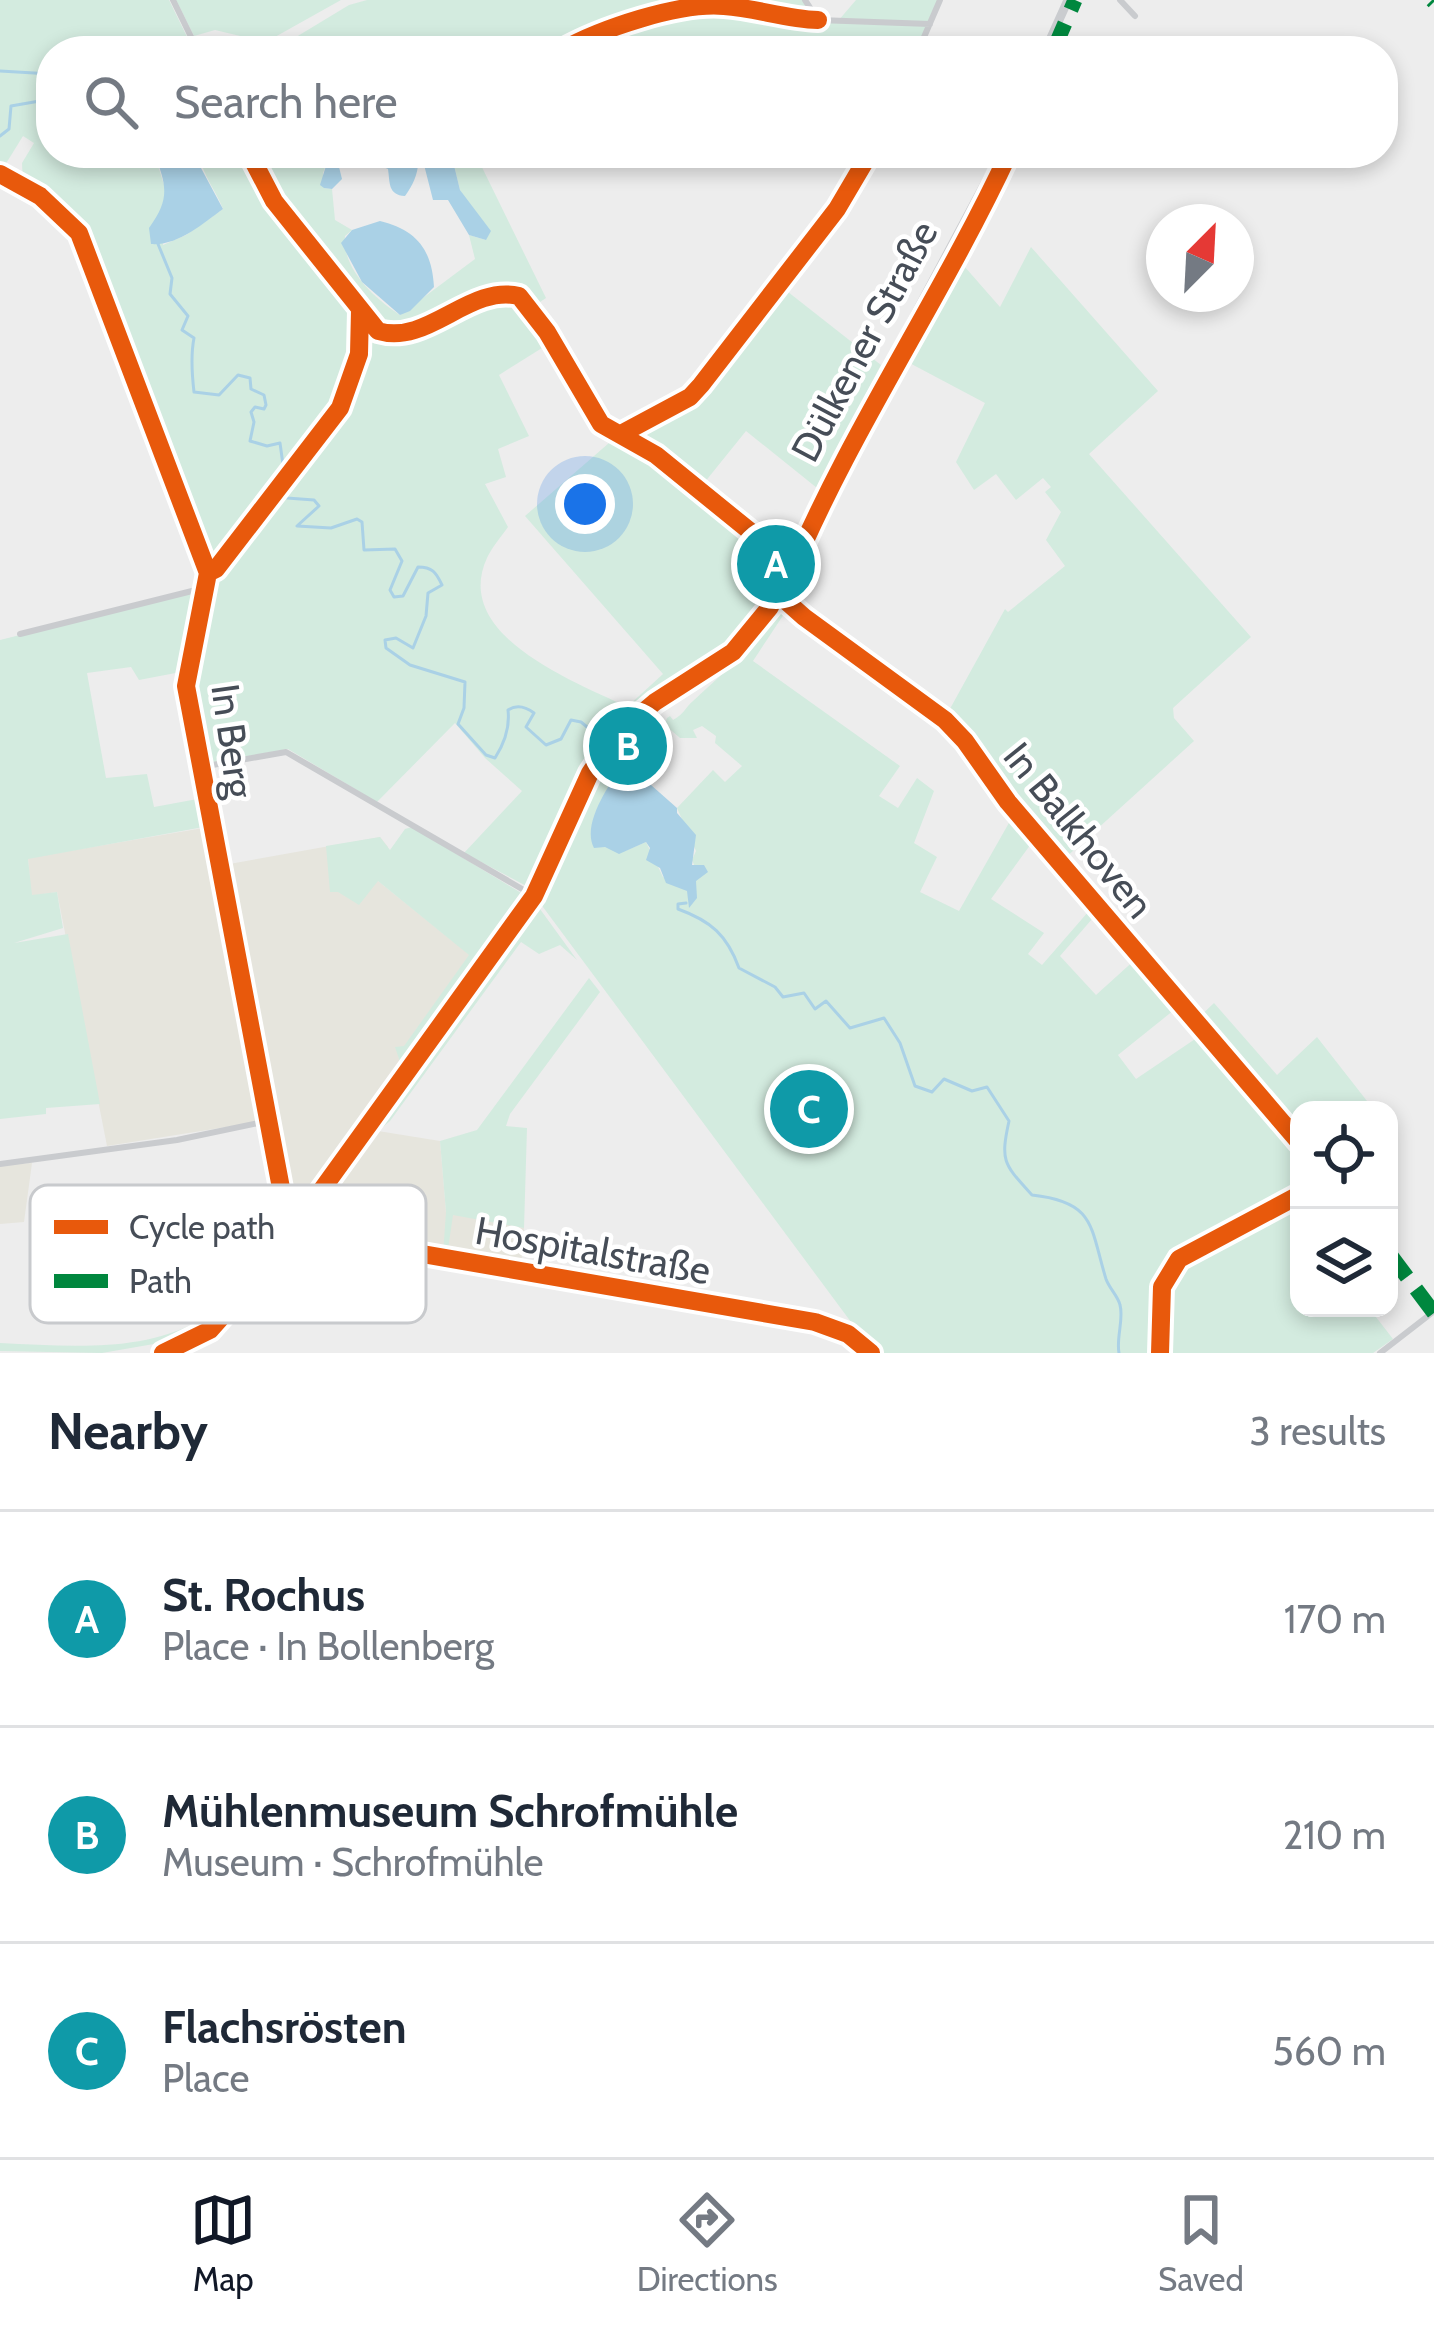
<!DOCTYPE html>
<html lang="en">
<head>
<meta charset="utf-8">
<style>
  body { margin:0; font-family:Cabin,sans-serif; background:#f6f6f7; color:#1f2937 }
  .controls { position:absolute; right:36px; bottom:36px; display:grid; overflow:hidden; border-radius:24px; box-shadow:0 6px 18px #0003 }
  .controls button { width:108px; height:108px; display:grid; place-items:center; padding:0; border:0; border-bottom:3px solid #e0e1e3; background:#fff; color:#1f2937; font:60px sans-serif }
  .compass { position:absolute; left:1146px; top:204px; width:108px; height:108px; border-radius:50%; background:#fff; box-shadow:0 6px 18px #0003; rotate:24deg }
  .you { position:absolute; left:585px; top:504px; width:42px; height:42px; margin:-30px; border:9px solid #fff; border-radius:50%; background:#1a73e8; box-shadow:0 0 0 18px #1a73e833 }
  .badge { display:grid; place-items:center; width:78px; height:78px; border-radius:50%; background:#111827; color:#fff; font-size:39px; font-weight:700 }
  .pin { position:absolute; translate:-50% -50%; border:6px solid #fff; box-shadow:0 3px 12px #0006 }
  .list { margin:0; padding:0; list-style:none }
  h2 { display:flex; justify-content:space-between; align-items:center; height:156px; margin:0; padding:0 48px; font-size:51px }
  h2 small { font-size:39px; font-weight:400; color:#747a83 }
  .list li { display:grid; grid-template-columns:78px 1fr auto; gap:36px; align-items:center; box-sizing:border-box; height:216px; padding:0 48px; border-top:3px solid #e0e1e3 }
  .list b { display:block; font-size:45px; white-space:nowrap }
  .list p { margin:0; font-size:39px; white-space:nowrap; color:#747a83 }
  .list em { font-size:39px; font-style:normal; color:#747a83 }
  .icon { flex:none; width:66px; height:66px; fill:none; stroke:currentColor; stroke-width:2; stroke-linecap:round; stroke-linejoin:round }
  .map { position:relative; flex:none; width:1434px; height:1353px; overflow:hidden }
  .search { position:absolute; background:#fff; box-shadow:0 6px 18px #0003; left:36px; right:36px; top:36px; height:132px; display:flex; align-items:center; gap:30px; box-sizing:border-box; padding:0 42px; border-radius:48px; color:#747a83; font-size:45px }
  .sheet { height:804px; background:#fff }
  nav { display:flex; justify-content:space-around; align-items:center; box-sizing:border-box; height:168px; border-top:3px solid #e0e1e3; background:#fff; font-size:33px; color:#747a83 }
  nav a { display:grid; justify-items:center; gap:6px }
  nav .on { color:#111827 }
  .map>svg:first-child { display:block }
  .commercial { fill:#e6e5dd }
  .green { fill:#d3ebdf }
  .water { fill:#aad1e6 }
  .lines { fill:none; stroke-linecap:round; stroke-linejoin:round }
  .stream { stroke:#aad1e6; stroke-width:3 }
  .minor { stroke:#c9cbce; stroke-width:6 }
  .tertiary { stroke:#c9cbce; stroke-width:9 }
  .secondary { stroke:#cacccf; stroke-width:9 }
  .quiet { stroke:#00873e; stroke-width:15; stroke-dasharray:30 15; stroke-linecap:butt }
  .cycleway-casing { stroke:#fff; stroke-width:26 }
  .cycleway { stroke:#e8590c; stroke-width:18 }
  .labels { text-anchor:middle; stroke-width:9; stroke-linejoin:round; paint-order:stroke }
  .street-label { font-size:39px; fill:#464d57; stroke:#fff }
  .key { fill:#fff; stroke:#c8cacd; stroke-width:3 }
  .key-label { font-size:33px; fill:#464d57 }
</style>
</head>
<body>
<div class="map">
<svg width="1434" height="1353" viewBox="0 0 1434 1353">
  <rect width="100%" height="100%" fill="#ededed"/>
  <!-- commercial -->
  <path class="commercial" d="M209,827l9,39 162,-29 8,10 -10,34 92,74 -72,100 5,16 -39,52 14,8 62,10 6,71 78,16 -3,38 -128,-21 -6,43 -20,-3 -58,10 -13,-50 20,-22 -27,-21 -19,-82 -163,26 -50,-254 -26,4 -3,-38z
    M32,1163l-8,59 -24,2v-59z"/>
  <!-- green -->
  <path class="green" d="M0,0h169l25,51h-143v102h103l12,38 -3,54 23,-10 37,-26c-7,-18 -20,-34 -23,-51l10,-5h35l23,47 103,129c49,30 116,-58 153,-26 10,9 18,28 26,40l-51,32 30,61 -31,13 8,28 -21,7 23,43c-7,10 -16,20 -21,31 -36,78 89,124 140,149l36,-33 -138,-158 92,-80 37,22 127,108c-3,76 -113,114 -161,159 -47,45 -50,118 -88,164l-68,-36 58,-62 -37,-33 -30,-35 -78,79 -89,-53 -79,14 -5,-4 -11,-75 23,-104 -135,-348 -58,-48 -1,-21 12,-20 -11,-7 -21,34 6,4 -8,-1z
    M176,0h165l-75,42 -51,-12 -21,6z
    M367,0h440l11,18 20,3 18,-21h83l-23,51h-643l76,-46z
    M252,153h78l-7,20 1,15 8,1 3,31 17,10 -7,6c-3,33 29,62 55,79l75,-56 -6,-24 17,5 -26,-50 -9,-37h24l71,145 -12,8c-39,-39 -97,9 -138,25l-22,-8 -98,-123z
    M1031,247l127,144 -69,63 162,183 -78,71 1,10 20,23 -131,119 -52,-58 -41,-60 -24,-26 59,-107 3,3 57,-46 -19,-26 15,-28 -16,-20 6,-5 -8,-9 -27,22 -20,-26 -22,16 -18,-28 29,-59 -83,-44 55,-101 43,49z
    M783,288l98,77 -64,123 -71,-57 -46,57 -70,-52v-5l61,-32z
    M196,591l5,8 -15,72 -47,9 -8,-13 -44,6 19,105 41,-4 7,33 49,-9 6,28 -181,33 4,36 25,-3 6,36 -49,15 54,-9 32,170 -54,4v6l-46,5v-479z
    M782,603l6,5 -35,53 147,105 -21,30 19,12 19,-30 17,13 -20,52 23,14 -17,35 39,19 55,-97 22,23 -45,62 53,34 -16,21 14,11 53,-61 4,7 -39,45 36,39 42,-38 41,49 -61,49 18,24 65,-44 -8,-12 21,-20 63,72 40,-38 57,73h-75v87l-9,7 9,12v92h70l24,31 -20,14h-499l-334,-450 73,-155 12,14 -30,52 10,33 20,4 21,-9 17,35 25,14 11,-15 -7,-16 4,-9 -19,-43 36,-38 12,12 17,-16 -27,-23 1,-7 -14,-10 -9,4 4,8h-17l-15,-13 2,-7 3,-2 3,4c11,-6 12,-12 20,-19 32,-31 67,-57 89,-98z
    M412,827l116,70 -142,197 -3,-3 18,-26 -6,-18 9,-1 65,-91 -91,-74 -19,24 -21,-13h-8l-4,-46 54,-9 10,13 15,-21z
    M540,909l37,51 -17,-15 -21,9 -18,-12 -131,179 -12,10z
    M589,978l11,14 -90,122 -4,12 21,2 -3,100 -71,-13 -6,41 -4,-1 3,-43 -6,-71 37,-11z
    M251,1268l-42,52 -38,21 -69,12 -102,-2v-8c66,3 138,10 197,-21 21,-12 36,-37 54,-54z"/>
  <!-- water -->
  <path class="water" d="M154,153h44l3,15 22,41c-21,15 -45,37 -72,35l-2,-16c21,-29 18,-42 5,-75z
    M330,153h87c4,15 -3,31 -12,43 -17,-1 -15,-13 -17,-27l-37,-15h-10l-3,9 4,16 -10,10 -8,-1 -4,-3z
    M421,153h30l9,37 31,41 -5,9 -17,-5 -21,-35h-15z
    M380,221c37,9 52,29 54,66l-24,24 -10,4 -38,-33 -21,-39 11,-13z
    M625,762l52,46v5l19,22 -4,30h12l4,7 -12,9 1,17 -8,10 -2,-17 -21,-8 -6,-15 -14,-8 4,-12 -4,-6 -27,12 -14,-7 -11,1c-13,-24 16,-65 31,-86z"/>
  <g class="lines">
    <!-- stream -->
    <path class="stream" d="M172,51l20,-10
      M0,71l51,3
      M0,136l9,-7 2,-23 40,-7
      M158,244l14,34 -2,16 18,22 -6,14 12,8c-3,15 -2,37 0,54l25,3 19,-20 12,3 1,11 13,6 2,10 -2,4 -9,-2 -4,5 3,10 -4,19 17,5 13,-3 4,29
      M287,480l-6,8 6,10 27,2 5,6 -22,20 34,2 26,-9 5,3 2,28 31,-1 7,12 -12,29 4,7 9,-1 15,-29c14,0 18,5 24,18l-14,8 -2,23 -13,32 -17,-10 -11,2 1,8 24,17 55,17 -1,26 -6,16 28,31 9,3c9,-14 15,-31 13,-48 9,-6 18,-3 26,3l-8,14 20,18 15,-6 10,-19 10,2 23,19
      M614,750l10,15
      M686,903l-8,1v5c33,12 49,26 61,59l36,19 8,10 21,-4 11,16 11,-8 24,27 34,-10 16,25 15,43 17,6 12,-13 28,12 15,-4 22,34c-9,41 -5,43 23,74 64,7 58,32 74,84 3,9 12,17 14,26 4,14 -4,33 -1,48"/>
    <!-- minor -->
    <path class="minor" d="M173,0l25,51
      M805,0l13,20 112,4
      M1120,0l15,16
      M918,51l22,-51
      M249,153l25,48 104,130c50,15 91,-47 141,-35l28,36 54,92 55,31 133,108
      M6,175l34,21 39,37 129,340 -22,113 95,502 4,17 12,18
      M621,434l69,-37 11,-12 136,-176 33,-56
      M777,593l27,24 141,103 20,21 43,61 291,340
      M20,634l188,-47
      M201,767l85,-15 248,144
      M0,1164l177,-24 91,-19
      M1380,1353l53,-41"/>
    <!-- tertiary -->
    <path class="tertiary" d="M297,1223l21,10 64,14 433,75 33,12 23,19"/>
    <!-- secondary -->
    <path class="secondary" d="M1045,51l23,-51
      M163,1353l36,-15
      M182,1353l34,-20 33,-39 269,-375 29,-46 43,-100 26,-38 39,-33 78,-50 37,-45 46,-107 185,-347"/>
    <!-- quiet -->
    <path class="quiet" d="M1432,0l2,2
      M1053,51l22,-51
      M1389,1253l45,60"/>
    <defs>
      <path id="cycleway" d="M561,51c39,-22 118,-49 163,-45 32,2 61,13 94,14
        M0,174l40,22 39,37 129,340 -22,113 95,502c11,51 58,50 101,59l433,75 33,12 23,19
        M621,434l69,-37 11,-12 136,-176 33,-56
        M208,573l8,-4 124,-161 19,-54 1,-43
        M788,580c61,-148 153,-281 221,-427
        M777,593l27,24 141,103 20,21 43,61 291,340
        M163,1353l47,-23 56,-63 268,-371 56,-123 26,-38 39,-33 78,-50 37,-45 19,-44 -133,-108 -55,-31 -54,-92 -28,-36c-50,-12 -91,50 -141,35l-104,-130 -25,-48
        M1160,1353l2,-66 17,-28 120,-64"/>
    </defs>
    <!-- cycleway casing -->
    <use href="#cycleway" class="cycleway-casing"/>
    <!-- cycleway -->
    <use href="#cycleway" class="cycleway"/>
  </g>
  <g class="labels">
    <!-- street labels -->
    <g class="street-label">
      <text transform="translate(864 341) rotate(-62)" y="14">Dülkener Straße</text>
      <text transform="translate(233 741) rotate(82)" y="14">In Berg</text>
      <text transform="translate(1079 830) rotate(51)" y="14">In Balkhoven</text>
      <text transform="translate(593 1250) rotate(10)" y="14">Hospitalstraße</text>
    </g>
  </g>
  <!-- legend -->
  <rect x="30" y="1185" width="396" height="138" rx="18" class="key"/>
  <rect x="54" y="1220" width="54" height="14" fill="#e8590c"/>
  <rect x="54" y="1274" width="54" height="14" fill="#00873e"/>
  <g class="key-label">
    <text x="129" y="1239">Cycle path</text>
    <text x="129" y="1293">Path</text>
  </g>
</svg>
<div class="controls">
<button><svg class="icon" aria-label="locate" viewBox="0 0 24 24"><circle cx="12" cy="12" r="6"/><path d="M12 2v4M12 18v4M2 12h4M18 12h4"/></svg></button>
<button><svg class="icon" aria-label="layers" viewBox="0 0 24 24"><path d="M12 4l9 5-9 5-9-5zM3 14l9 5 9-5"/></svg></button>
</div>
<svg class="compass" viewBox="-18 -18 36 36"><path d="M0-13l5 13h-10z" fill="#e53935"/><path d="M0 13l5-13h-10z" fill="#747a83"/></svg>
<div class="you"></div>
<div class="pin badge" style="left:776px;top:564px;background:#0f9aa8">A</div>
<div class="pin badge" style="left:628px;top:746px;background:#0f9aa8">B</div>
<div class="pin badge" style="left:809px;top:1109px;background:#0f9aa8">C</div>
<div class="search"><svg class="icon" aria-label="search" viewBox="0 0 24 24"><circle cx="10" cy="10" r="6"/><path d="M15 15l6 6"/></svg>Search here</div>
</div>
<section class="sheet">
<h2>Nearby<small>3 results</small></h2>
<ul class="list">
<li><span class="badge" style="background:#0f9aa8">A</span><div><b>St. Rochus</b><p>Place · In Bollenberg</p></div><em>170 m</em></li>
<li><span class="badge" style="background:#0f9aa8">B</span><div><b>Mühlenmuseum Schrofmühle</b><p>Museum · Schrofmühle</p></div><em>210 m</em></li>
<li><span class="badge" style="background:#0f9aa8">C</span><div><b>Flachsrösten</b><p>Place</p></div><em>560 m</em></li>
</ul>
</section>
<nav>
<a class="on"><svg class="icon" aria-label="map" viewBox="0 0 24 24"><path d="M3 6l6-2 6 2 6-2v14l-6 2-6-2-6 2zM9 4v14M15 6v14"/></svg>Map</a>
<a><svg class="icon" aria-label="directions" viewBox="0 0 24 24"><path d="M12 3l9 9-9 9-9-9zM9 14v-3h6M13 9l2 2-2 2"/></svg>Directions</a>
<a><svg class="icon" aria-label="saved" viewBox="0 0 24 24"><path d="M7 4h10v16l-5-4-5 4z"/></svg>Saved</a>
</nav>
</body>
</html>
